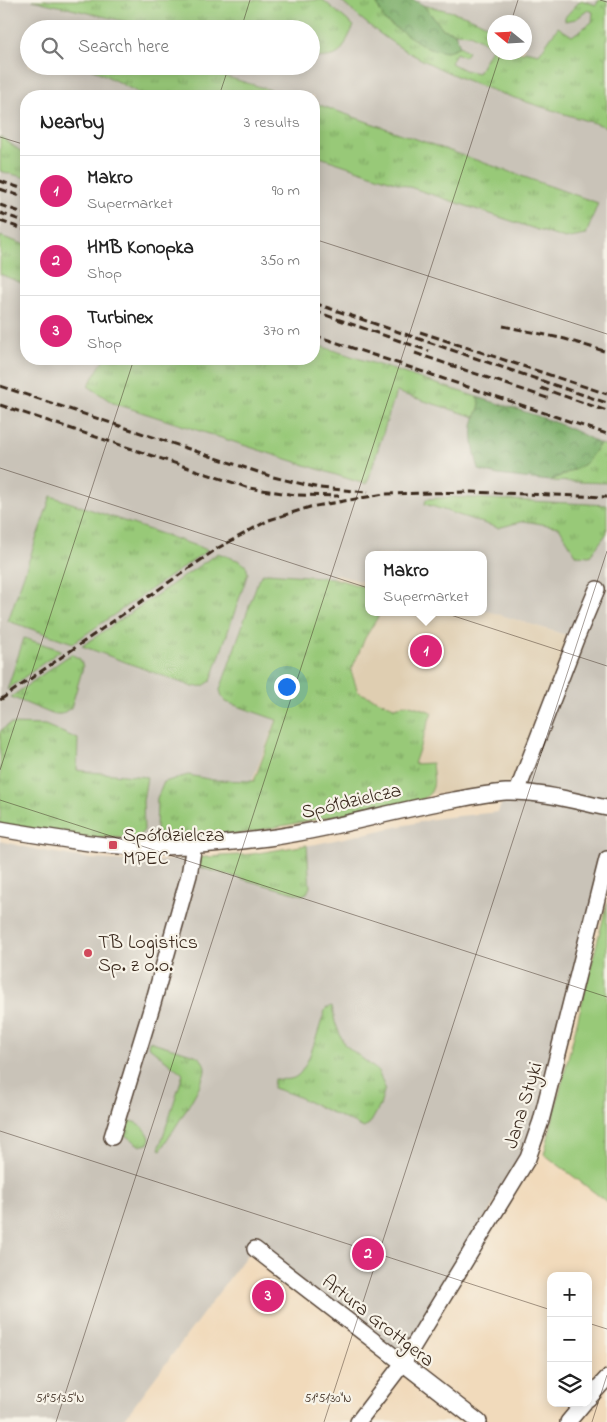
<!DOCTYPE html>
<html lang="en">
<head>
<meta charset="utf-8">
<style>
  body { margin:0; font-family:"Indie Flower",sans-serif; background:#f2f2f2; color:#222 }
  .controls { position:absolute; right:15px; bottom:15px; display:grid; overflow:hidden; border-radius:10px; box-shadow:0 2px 12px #0003 }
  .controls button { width:45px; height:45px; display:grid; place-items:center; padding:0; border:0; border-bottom:1px solid #e0e0e0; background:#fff; color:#222; font:25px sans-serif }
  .compass { position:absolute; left:487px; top:15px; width:45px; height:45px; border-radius:50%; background:#fff; box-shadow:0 2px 12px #0003; rotate:288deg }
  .you { position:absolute; left:286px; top:686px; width:18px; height:18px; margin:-12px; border:4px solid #fff; border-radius:50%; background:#1a73e8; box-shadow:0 0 0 8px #1a73e833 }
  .badge { display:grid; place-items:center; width:32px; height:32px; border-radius:50%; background:#db2777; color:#fff; font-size:16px; font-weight:700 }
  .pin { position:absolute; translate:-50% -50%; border:2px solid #fff; box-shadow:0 1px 5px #0006 }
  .popup { position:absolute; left:365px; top:551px; width:122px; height:65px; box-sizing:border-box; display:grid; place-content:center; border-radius:10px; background:#fff; filter:drop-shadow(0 1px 4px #0005); font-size:16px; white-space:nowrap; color:#767676 }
  .popup b { font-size:19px; color:#222 }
  .popup::after { content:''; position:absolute; left:50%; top:100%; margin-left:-10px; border:10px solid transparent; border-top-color:#fff }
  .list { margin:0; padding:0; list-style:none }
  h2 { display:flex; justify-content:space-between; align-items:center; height:65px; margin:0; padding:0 20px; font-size:21px }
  h2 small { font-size:16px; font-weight:400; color:#767676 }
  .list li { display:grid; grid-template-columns:32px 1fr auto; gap:15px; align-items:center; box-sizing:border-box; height:70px; padding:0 20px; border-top:1px solid #e0e0e0 }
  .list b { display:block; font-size:19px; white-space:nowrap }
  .list p { margin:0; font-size:16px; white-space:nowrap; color:#767676 }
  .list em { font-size:16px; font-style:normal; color:#767676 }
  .icon { flex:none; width:28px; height:28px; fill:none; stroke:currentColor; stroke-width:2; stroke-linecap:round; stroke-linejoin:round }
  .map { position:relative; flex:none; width:607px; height:1422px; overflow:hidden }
  .search { position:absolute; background:#fff; box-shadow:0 2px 12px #0003; left:20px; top:20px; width:300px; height:55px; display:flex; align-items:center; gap:12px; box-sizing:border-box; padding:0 18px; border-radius:28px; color:#767676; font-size:19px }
  .panel { position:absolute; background:#fff; box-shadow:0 2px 12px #0003; left:20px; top:90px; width:300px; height:275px; border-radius:20px }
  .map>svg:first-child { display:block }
  .built { fill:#dfceb1 }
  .industrial { fill:#c9c3b8; fill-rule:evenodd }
  .grass { fill:url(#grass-tufts); stroke:#6a7a4b }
  .forest { fill:url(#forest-crowns); stroke:#5a6c43 }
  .green { fill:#98c978; stroke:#6a7a4b }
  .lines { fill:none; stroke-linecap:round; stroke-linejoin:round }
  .minor-casing { stroke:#564436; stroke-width:18 }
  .minor { stroke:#fff; stroke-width:15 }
  .rail { stroke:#3b2a1e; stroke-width:3; stroke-dasharray:8 4; stroke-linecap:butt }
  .ticks { fill:none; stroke:#3b2a1e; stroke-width:1; stroke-opacity:0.45 }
  .poi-dot { fill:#d1495b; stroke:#f7f3e8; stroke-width:2 }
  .labels { text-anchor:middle; stroke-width:4.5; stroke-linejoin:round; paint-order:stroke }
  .street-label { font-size:20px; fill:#3b2a1e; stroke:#f7f3e8 }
  .poi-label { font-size:20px; fill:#3b2a1e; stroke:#f7f3e8; text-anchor:start }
  .ticks-label { font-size:12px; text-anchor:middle; fill:#3b2a1e; stroke:#f7f3e8; stroke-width:4.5; stroke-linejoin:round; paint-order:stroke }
</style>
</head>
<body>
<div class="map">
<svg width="607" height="1422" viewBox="0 0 607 1422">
  <defs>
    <pattern id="grass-tufts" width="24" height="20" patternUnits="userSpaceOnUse" patternTransform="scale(1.25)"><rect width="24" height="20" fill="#98c978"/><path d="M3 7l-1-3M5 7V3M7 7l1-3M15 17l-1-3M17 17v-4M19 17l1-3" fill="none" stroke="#7da362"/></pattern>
    <pattern id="forest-crowns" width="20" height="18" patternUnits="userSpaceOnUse" patternTransform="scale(1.25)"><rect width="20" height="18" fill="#7aad68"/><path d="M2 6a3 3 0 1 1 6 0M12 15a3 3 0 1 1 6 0" fill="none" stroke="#658d55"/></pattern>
  </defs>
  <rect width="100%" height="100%" fill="#f7f3e8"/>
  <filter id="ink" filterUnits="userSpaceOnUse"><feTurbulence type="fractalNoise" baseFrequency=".02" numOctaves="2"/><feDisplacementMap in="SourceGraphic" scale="10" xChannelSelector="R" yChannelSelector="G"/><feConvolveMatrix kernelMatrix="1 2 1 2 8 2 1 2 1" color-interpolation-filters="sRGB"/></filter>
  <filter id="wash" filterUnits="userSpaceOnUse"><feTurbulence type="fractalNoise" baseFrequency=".0096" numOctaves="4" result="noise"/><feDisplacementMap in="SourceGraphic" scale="20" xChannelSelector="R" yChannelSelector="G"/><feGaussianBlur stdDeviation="1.12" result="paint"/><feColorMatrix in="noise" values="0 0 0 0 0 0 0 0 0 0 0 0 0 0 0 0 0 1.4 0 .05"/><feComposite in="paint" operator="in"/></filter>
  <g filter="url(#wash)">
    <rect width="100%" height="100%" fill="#f1dabb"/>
    <!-- built -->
    <path class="built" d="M334,574l34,9v29h116v-2l92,29 -59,153 -246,7 -22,-6z"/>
    <!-- industrial -->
    <path class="industrial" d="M0,0h100l125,29h-196v37h282v-37l-63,-29h359v859l-66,262 -138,242 -151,-115 -130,174h-122v-581l38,9 53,9 62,3 28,-4 71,-4 64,-10 123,-26 59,-6 8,-20h11l58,-154 -91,-28v-55h-116v28l-34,-9 -106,268 -34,3 -194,-16zM494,22h30v30h-30zM26,96h288v263h-288z"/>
    <!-- grass -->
    <path class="grass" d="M32,0h291l31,26c-15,28 -9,31 -43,32v-29h-153z
      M340,0h35v1l71,51 14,-6 8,6 -4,5 -8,-4 -5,10 13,7 14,3 14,-26 -22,-13 -15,-1 -12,-4 -20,-24c26,6 50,10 71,25v22h30l1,-1 14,3 19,-27 14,9 20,-14 1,-10 -5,-2 -12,9 -11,2v-4l16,-17 15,5 3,-5h8v127c-64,-20 -131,-38 -190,-70 -28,-14 -54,-36 -77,-57z
      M87,66h103l101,30h-146z
      M314,103l284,100 -12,32 -21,4 -251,-84z
      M0,136l26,19v23l-26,-7z
      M0,236l26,9v40l-26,-11z
      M314,344l163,53 4,6 -3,10 -3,4 -79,-25 -29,92 -9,-2 -245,-79 -25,-17 16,-27h210z
      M600,444l7,2v37l-57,-2 35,-17z
      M51,496l157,54 -135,93 -65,-22z
      M452,497l155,8v28l-17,23 -14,-1 -17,-28 -35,-6 -26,7 -73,-24 1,-5z
      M218,553l22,8 6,5 2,7 -37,108 -8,5 -10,1 -111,-41z
      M267,573l66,5 35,10v24h13l-16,26 -14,33 7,21 36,15 13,-3 25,8 -18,52 18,-1c1,15 6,27 -9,36l-188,36 -72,4 -7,-7 1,-34 7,-16 24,-7 25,5 41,1 23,-61 -51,-18 -4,-5 -2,-7 39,-112 4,-4z
      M24,638l37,12 -54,40z
      M71,654l9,5 3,8 -12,41 -10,6h-9l-41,-17z
      M10,724l35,1 33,14 -1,31 13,2 57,5 -4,24 1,29 -3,5 -5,4 -32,-2 -1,2 -103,-10v-98z
      M307,845l3,42 -3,6 -5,2 -111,-30 2,-7 59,-4z
      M332,1006l3,16 9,22 34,27 7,17 -5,18 -9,16 -7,6 -70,-33 -21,-7 1,-9c8,0 17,2 23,-3 12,-8 23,-53 29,-68z
      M149,1041l46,14c6,3 10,7 10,15 0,13 -35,65 -44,80l-2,-1 24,-75 -35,-28z
      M129,1121c9,0 20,10 21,18l-2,5 -8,2 -15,-11 -2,-8z"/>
    <!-- forest -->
    <path class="forest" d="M375,0h39l9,5 20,24 12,4 5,13 -14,6 -17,-3 -44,-28z
      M477,397c41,13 85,24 123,47l-15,20 -35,17 -52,-6 -19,-5c-4,-17 -10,-35 -4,-52 2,-5 4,-9 5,-15z"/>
    <!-- green -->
    <path class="green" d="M607,903v299l-63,-48z"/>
  </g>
  <g filter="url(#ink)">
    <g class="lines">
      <defs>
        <path id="minor" d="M517,792l59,-153 21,-50
          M0,829c35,6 70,12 105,16 54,5 109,0 163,-7 62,-8 123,-27 186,-38 17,-3 35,-7 52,-8 34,-1 68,9 101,16
          M112,1137l41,-134 36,-128 5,-30
          M255,1249l224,173
          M588,1399l19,-21
          M358,1422l45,-59 125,-205 13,-37 66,-262
          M568,1422l16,-19"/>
      </defs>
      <!-- minor casing -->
      <use href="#minor" class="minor-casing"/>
      <!-- minor -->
      <use href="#minor" class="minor"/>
      <!-- rail -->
      <path class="rail" d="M0,181l26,9
        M0,189l26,9
        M0,205l26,9
        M0,213l26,9
        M0,221l26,9
        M314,303l293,100
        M314,311l115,40
        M503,326l62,13 42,13
        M420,332l187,62
        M314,335l293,99
        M415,353l135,46
        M0,386l273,91 46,11 49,4
        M541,388l66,23
        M0,405l249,83 47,7 43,1
        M0,700l218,-152 51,-28 41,-13 74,-13 87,-2 136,5"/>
    </g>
  </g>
  <!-- ticks -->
  <path class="ticks" d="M600,0l7,2M511,22l7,-22M241,29l9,-29M219,96l10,-30M0,137l26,8M314,239l293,95M0,468l607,198M0,770l134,-411M0,800l607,197M0,1131l551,179M588,1323l19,6M56,1422l445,-1370M324,1422l283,-871M592,1422l15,-47"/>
  <!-- markers -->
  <g class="poi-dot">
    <rect x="108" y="840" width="10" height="10" rx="2.5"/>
    <circle cx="88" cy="953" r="5"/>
  </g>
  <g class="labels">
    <!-- street labels -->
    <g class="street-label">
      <text transform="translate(351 800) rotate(-13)" y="7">Spółdzielcza</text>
      <text transform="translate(522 1105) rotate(-73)" y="7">Jana Styki</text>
      <text transform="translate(379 1320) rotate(38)" y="7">Artura Grottgera</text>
    </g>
    <!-- poi labels -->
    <g class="poi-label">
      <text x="123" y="841">Spółdzielcza<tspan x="123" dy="23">MPEC</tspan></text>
      <text x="98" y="948">TB Logistics<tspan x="98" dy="23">Sp. z o.o.</tspan></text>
    </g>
  </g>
  <g class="ticks-label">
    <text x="60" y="1402">51°51'35"N</text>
    <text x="328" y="1402">51°51'30"N</text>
  </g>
</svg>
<div class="controls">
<button>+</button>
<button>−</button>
<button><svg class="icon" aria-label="layers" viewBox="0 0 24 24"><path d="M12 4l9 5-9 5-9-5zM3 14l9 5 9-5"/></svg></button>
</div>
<svg class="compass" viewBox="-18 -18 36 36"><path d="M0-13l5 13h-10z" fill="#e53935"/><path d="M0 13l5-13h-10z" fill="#767676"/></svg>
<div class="you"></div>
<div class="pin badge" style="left:426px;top:651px">1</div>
<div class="popup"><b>Makro</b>Supermarket</div>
<div class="pin badge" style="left:368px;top:1254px">2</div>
<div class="pin badge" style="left:268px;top:1296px">3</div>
<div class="search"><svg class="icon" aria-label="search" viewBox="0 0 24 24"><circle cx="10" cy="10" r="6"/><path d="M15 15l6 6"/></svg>Search here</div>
<section class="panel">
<h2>Nearby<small>3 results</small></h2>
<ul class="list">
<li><span class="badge">1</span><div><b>Makro</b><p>Supermarket</p></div><em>90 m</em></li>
<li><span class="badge">2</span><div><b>HMB Konopka</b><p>Shop</p></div><em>350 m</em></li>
<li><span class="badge">3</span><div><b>Turbinex</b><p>Shop</p></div><em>370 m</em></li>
</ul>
</section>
</div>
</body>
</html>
